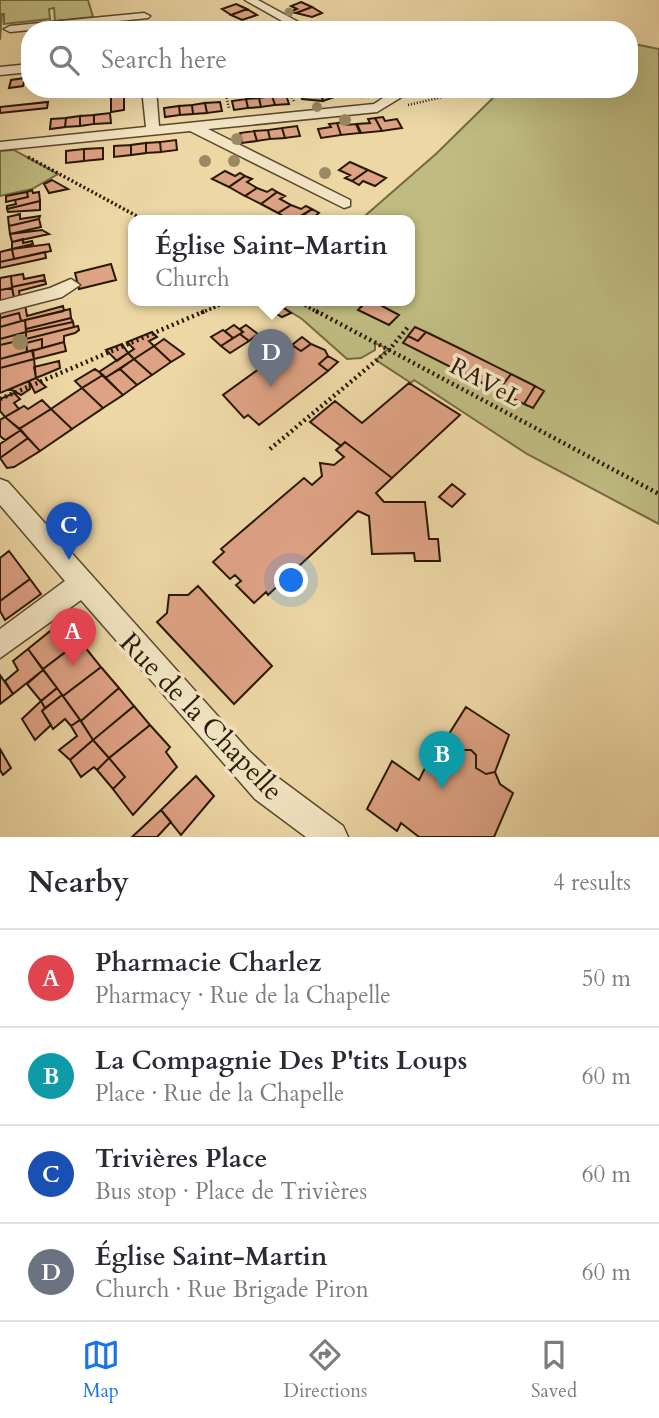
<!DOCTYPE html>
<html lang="en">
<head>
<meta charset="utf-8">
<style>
  body { margin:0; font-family:Cardo,serif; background:#f2f2f3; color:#2b2b33 }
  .you { position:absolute; left:292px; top:581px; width:24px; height:24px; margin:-18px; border:5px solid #fff; border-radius:50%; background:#1a73e8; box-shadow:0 0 0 10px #1a73e833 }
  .badge { display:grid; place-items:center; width:46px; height:46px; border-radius:50%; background:#1a73e8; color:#fff; font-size:23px; font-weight:700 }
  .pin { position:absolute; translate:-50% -58px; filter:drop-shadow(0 2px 4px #0008) }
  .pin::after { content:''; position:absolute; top:37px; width:24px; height:21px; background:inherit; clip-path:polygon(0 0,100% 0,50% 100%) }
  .popup { position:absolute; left:128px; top:215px; width:287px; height:91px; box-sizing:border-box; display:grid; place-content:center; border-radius:14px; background:#fff; filter:drop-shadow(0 2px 5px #0005); font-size:23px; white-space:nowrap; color:#7c7c81 }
  .popup b { font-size:26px; color:#2b2b33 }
  .popup::after { content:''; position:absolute; left:50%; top:100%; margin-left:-14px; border:14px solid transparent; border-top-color:#fff }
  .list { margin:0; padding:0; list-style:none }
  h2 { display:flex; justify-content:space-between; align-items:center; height:91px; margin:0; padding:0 28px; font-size:30px }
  h2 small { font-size:23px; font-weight:400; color:#7c7c81 }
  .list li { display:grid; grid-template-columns:46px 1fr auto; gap:21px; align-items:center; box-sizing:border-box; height:98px; padding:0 28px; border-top:2px solid #e1e1e2 }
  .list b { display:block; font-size:26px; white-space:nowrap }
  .list p { margin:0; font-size:23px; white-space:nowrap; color:#7c7c81 }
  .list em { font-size:23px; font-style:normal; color:#7c7c81 }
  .icon { flex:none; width:38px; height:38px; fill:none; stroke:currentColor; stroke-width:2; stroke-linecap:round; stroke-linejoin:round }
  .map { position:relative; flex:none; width:659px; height:837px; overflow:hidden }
  .search { position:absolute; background:#fff; box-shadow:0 7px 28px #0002; left:21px; right:21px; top:21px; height:77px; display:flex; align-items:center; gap:18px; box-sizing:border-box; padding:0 24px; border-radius:28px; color:#7c7c81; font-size:26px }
  .sheet { height:483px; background:#fff }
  nav { display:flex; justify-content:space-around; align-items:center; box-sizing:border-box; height:98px; border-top:2px solid #e1e1e2; background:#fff; font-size:19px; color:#7c7c81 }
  nav a { display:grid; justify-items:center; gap:4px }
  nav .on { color:#1a73e8 }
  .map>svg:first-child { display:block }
  .green { fill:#c0bc81; stroke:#746a42; stroke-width:2 }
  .building { fill:#dea284; stroke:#291903; stroke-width:2 }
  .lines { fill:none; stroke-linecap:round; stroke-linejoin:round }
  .minor-casing { stroke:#5a482c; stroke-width:3 }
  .path-far2 { stroke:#291903; stroke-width:2.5; stroke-dasharray:1 2; stroke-linecap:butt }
  .path-far1 { stroke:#291903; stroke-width:3.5; stroke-dasharray:2 2.5; stroke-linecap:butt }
  .path { stroke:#291903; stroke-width:4.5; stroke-dasharray:2 3.5; stroke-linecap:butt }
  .minor { fill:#f3e5c4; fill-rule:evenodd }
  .tree { fill:#9a8961 }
  .labels { text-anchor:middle; stroke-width:7; stroke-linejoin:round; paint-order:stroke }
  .street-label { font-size:24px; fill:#291903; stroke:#f3e5c4 }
  .near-street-label { font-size:28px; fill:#291903; stroke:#f3e5c4 }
</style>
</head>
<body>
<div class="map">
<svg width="659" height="837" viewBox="0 0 659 837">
  <rect width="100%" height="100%" fill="#edd7a5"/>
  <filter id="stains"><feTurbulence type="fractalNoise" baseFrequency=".00286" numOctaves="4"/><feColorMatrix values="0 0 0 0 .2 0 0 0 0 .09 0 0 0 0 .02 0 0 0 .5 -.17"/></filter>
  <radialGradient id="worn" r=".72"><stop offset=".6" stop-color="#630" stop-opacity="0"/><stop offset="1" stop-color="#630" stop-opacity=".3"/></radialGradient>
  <!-- green -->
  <path class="green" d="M0,0h88l5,17 -38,4 -1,-13 -5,1 1,10 -46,5v-10h-2l-2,26z
    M629,43l30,6v475l-132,-70 -113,-74 -3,3 -35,-23 12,-11 -13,-6v7l-14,8 -14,1 -45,-40 -29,-18h136v-80h-50l78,-68 65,-64h127z
    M13,150h1l44,24 -26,15 -32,7v-45z"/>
  <!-- building -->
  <path class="building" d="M301,2l11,5 -16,6 -4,-2 5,-2 -6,-3z
    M236,4l11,5 -16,6 -9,-6z
    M312,7l10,6 -10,4 -16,-4z
    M247,9l10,6 -15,5 -11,-5z
    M25,78l-2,8 -14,2 2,-8z
    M319,89h18l3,6 -17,6z
    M319,89l4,12 -21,-2 -2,-8z
    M337,89h21l3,8 -21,-2z
    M419,89h48v3h-48z
    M124,94v16l-13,2v-17z
    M286,95l3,9 -14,1 -3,-9z
    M272,96l3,9 -14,2 -2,-9z
    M259,98l2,9 -13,1 -2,-9z
    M246,99l2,9 -14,2 -2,-9z
    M48,102l-1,6 -47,5v-6z
    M220,102l2,9 -15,2 -2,-10z
    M205,103l2,10 -14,1 -1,-9z
    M192,105l1,9 -13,1 -1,-9z
    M179,106l1,9 -15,2 -1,-9z
    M110,113l1,10 -17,1v-9z
    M94,115v9l-14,2v-10z
    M80,116v10l-15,1 1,-9z
    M383,117l2,4 12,-2 5,9 -20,3 -7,-13z
    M66,118l-1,9 -15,2 1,-10z
    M375,118l7,13 -21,2 -4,-9 13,-1 -2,-4z
    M344,122l2,3 10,-1 4,9 -19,2 -4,-12z
    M337,123l4,12 -20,3 -3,-9 13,-2 -2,-3z
    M297,126l3,10 -15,2 -3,-10z
    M282,128l3,10 -15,1 -2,-9z
    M268,130l2,9 -13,2 -3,-10z
    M254,131l3,10 -15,2 -2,-10z
    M176,140l1,10 -16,2 -1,-10z
    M160,142l1,10 -15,1v-10z
    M146,143v10l-15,2v-10z
    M131,145v10l-17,2v-11z
    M103,148v11l-19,2v-12z
    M84,149v12l-18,2v-12z
    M350,162l18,8 -16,11 -7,-3 5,-3 -11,-5z
    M368,170l18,8 -11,8 -12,-5 -4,4 -7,-4z
    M225,171l10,5 5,-3 5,3 -16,11 -17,-8z
    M245,176l7,3 -5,3 10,6 -12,8 -16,-9z
    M52,180l16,9 -19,4 -5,-9z
    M257,188l10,4 5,-3 5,3 -16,12 -16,-8z
    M32,190l1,3 6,-1 1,9 -33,8v-3l9,-2 -1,-4 13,-3 -1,-5z
    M27,192l1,5 -22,5v-6z
    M277,192l8,4 -5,3 11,6 -13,8 -17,-9z
    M40,201v9l-32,2 -1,-3z
    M291,205l10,4 5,-3 6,3 -20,12 -14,-8z
    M312,209l7,4 -5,4 8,4h-27z
    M20,214v5l20,-3 -1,3 -30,7 -1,-9z
    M39,219l2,8 -31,7 -1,-8z
    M42,230l7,4 -37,8 -2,-8z
    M23,239v4l9,-2 1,3 -21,5v-7z
    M49,244l2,7 -37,8 -2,-10z
    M12,249l2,10 -14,3v-10z
    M45,252l1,6 -46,10v-6z
    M111,264l5,16 -37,9 -4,-16z
    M23,274l1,5 20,-4 1,5 -33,7 -1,-11z
    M11,276l1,12 -12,2v-12z
    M45,280l1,4 -27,7 1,6 -6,1 -2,-11z
    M12,288l2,10 -14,4v-12z
    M273,301l18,12 -9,4 -18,-11z
    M367,301h6l26,14 -10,10 -31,-15z
    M25,304l2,12 36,-10 1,5 -43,10 -2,-8 -19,5v-8z
    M70,309l1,9 -45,11 -1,-9z
    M19,313l2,8 -21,6v-9z
    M71,318l2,4 -47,10v-3z
    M25,320l1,12 -26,7v-12z
    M73,322l1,5 -48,12v-7z
    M234,325l9,7 -10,6 -8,-7z
    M246,325l12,9 -9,7 -9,-7 3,-2 -3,-3z
    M78,326l1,4 -4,3 -11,3v6l-22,6v-9l-16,4v-4z
    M415,327l11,5 -8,9 -10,-5z
    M223,330l10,8 -12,8 -10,-9z
    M26,332v7l-26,6v-6z
    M152,332l5,5 -8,4 5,5 -20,13 -6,-6 6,-4 -7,-7z
    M426,332l37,18 48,24 -13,17 -95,-48 5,-7 10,5z
    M240,334l9,7 -19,12 -9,-7z
    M302,337l9,7 -10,7 -9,-6z
    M26,339l1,13 -27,7v-14z
    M42,339v9l-15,4 -1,-9z
    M164,339l20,15 -13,8 -17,-16z
    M64,342l2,9 -32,8 -2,-8z
    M122,344l6,9 -11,8 -11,-11z
    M311,344l14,6 3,6 -9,8 9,7 -69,54 -11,-10 -4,3 -21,-23 69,-50 9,6z
    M154,346l17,16 -19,13 -18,-16z
    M33,350l1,9 -34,9v-9z
    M128,353l6,6 -29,19 -6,-6z
    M328,356l10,6 -10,9 -9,-7z
    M34,359l2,19 -36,15v-25z
    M134,359l18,16 -15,10 -17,-16z
    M59,361l1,7 -24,10 -2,-11z
    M95,369l8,6 -21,13 -7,-7z
    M120,369l17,16 -14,10 -18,-17z
    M511,374l24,12 -11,18 -26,-13z
    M103,375l20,20 -20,13 -21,-20z
    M36,378l10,9 -11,6 -6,-12z
    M29,381l1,8 -9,6 -11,-6z
    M409,383l51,32 -68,63 -47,-36 -4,4 -31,-24 25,-21 27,22z
    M535,386l9,5 -11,17 -9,-4z
    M82,388l21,20 -31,21 -21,-20z
    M14,393l6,6 -6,4 5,6 -14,8 -5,-6v-12z
    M42,400l9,9 -32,20 -14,-12 19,-11 4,3z
    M51,409l21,20 -32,22 -21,-22z
    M5,417l16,13 -16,10 -5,-4v-16z
    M21,430l7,8 -28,20v-14z
    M28,438l12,13 -26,16 -7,1 -7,-10z
    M345,442l47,36 -16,15 8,9h41l4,37h9l2,22h-25l-1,-8 -42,1 -3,-38 -11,-5 -90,84 -2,-3 -12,11 -18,-18 5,-4 -6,-6 -5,4 -17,-17 11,-10 -3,-3 83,-71 8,7 10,-9 -2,-13 14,2 10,-8 -8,-7z
    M452,484l13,10 -13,13 -13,-10z
    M9,551l21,28 -30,22v-43z
    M30,579l11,15 -36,26 -5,-9v-10z
    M198,586l74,80 -38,38 -77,-82 10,-9 2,-18h19z
    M65,619l15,22 -37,28 -15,-20z
    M80,641l21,26 -38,29 -20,-27z
    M28,649l15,21 -30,24 -8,-13 13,-11 -5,-9z
    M101,667l18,21 -38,33 -18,-25z
    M43,670l14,18 -16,13 -14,-17z
    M0,675l13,19 -13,10z
    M57,688l5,7 -17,13 -4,-7z
    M119,688l15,18 -41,34 -12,-19z
    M62,695l18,25 -9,6 -6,-7 -12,10 -11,-18z
    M41,701l4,7 -3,3 9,14 -16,15 -13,-21z
    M134,706l16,19 -41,33 -16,-18z
    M466,707l43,28 -14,37 -9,2 -10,-6v-13l-5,-5h-7l-8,5 -14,-10z
    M80,720l13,20 -23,20 -11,-10 18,-14 -6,-10z
    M150,725l20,22 -4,5 11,15 -44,48 -20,-26 12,-12 -16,-19z
    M93,740l16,18 -12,12 -3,-3 -13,10 -11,-17z
    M438,742l18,13 8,-5h7l5,5v13l10,6 9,-2 5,12 13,9 -19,44h-75l-18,-14 -4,8 -30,-22 25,-48 27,19z
    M0,749l11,19 -8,7 -3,-5z
    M109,758l16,19 -12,12 -16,-19z
    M196,776l18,20 -33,39 -20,-25z
    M161,810l10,12 -14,15h-25z"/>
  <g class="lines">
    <defs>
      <path id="minor" d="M245,0h13l55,30h-15z
        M144,13l6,3 -2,2 -138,14 -6,-3 6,-3z
        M359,23l4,1 4,6h-12l-2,-4z
        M30,64v8l-30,3v-8z
        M142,89h14l3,37 215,-22 12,-8 -1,-7h14l1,9 -23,14 -169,17 142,71v6l-6,2 -154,-77 -190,19v-8l146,-15z
        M71,279l9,6 -18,12 -62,16v-12l50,-13z
        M0,479l8,3 241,269 28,26 66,49 5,11h-42l-51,-38 -174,-199 -81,58v-29l65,-48 -65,-76z"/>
    </defs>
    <!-- minor casing -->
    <use href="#minor" class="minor-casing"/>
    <!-- path-far2 -->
    <path class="path-far2" d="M154,26l13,4
      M225,89l4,20
      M289,89l5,13
      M408,105l35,-8"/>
    <!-- path-far1 -->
    <path class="path-far1" d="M28,157l118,64
      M297,301l22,12
      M201,313l28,-12"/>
    <!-- path -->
    <path class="path" d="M316,311l343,183
      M0,399l205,-88
      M270,449l119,-99 19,-23"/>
    <!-- minor -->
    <use href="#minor" class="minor"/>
  </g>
  <!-- trees -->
  <g class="tree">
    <circle cx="289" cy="12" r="4.5"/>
    <circle cx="317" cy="107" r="5"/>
    <circle cx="345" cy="120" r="6"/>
    <circle cx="237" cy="139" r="6"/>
    <circle cx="205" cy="161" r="6"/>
    <circle cx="234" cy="161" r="6"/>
    <circle cx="325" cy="173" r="6"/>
    <circle cx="20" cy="342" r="8"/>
  </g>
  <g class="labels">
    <!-- street labels -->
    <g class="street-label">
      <text transform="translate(486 382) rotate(28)" y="8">RAVeL</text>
    </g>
    <!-- near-street labels -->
    <g class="near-street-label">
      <text transform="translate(202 716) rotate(46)" y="10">Rue de la Chapelle</text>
    </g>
  </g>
  <rect width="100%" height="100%" filter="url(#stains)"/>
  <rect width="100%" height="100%" fill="url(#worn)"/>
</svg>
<div class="you"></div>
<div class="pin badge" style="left:73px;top:666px;background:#e0444e">A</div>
<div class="pin badge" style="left:442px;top:789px;background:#0f9aa8">B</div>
<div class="pin badge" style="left:69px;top:560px;background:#1a4fb4">C</div>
<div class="pin badge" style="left:271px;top:387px;background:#6b7280">D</div>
<div class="popup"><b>Église Saint-Martin</b>Church</div>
<div class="search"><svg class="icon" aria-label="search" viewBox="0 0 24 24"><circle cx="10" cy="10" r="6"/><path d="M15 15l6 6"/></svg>Search here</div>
</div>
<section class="sheet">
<h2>Nearby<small>4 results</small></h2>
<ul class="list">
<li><span class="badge" style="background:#e0444e">A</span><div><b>Pharmacie Charlez</b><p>Pharmacy · Rue de la Chapelle</p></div><em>50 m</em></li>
<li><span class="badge" style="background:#0f9aa8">B</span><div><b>La Compagnie Des P'tits Loups</b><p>Place · Rue de la Chapelle</p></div><em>60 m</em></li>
<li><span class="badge" style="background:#1a4fb4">C</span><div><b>Trivières Place</b><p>Bus stop · Place de Trivières</p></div><em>60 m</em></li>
<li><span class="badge" style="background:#6b7280">D</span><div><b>Église Saint-Martin</b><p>Church · Rue Brigade Piron</p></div><em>60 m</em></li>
</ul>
</section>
<nav>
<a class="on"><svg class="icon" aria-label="map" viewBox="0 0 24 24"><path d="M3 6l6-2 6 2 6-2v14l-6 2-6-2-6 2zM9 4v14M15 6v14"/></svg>Map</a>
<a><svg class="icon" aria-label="directions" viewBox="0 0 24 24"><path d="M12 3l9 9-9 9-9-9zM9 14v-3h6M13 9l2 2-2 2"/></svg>Directions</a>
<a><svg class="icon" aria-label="saved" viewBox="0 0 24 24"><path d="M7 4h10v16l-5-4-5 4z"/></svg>Saved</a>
</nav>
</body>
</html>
